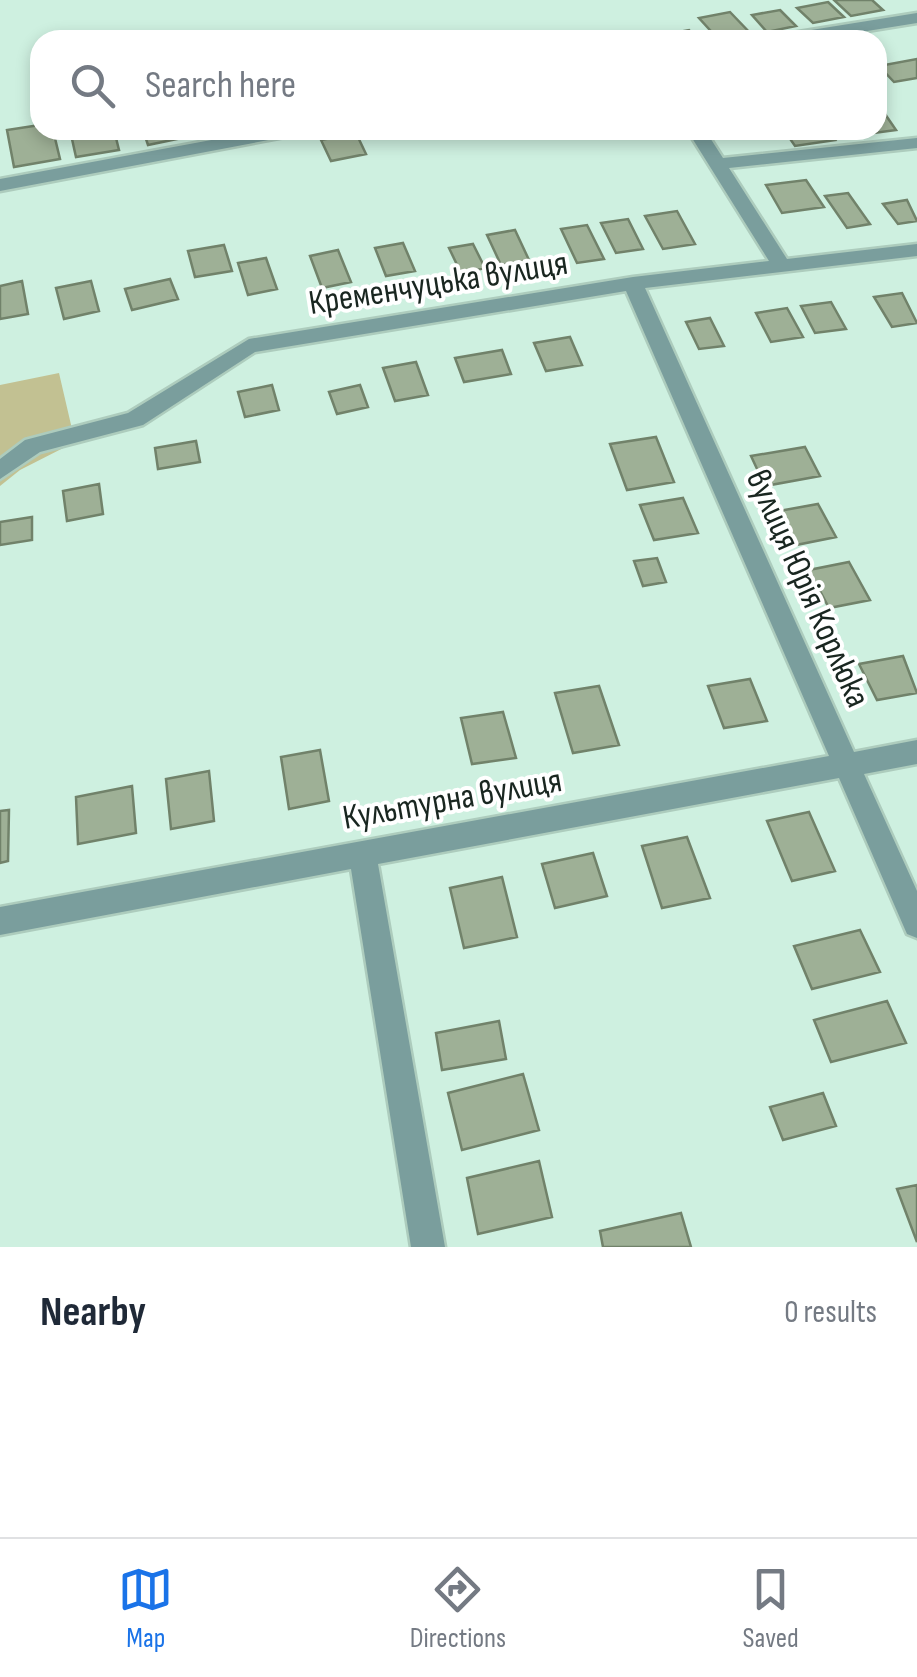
<!DOCTYPE html>
<html lang="en">
<head>
<meta charset="utf-8">
<style>
  body { margin:0; font-family:"Sofia Sans Condensed",sans-serif; background:#f6f6f7; color:#1f2937 }
  .list { margin:0; padding:0; list-style:none }
  h2 { display:flex; justify-content:space-between; align-items:center; height:130px; margin:0; padding:0 40px; font-size:42px }
  h2 small { font-size:32px; font-weight:400; color:#747a83 }
  .icon { flex:none; width:55px; height:55px; fill:none; stroke:currentColor; stroke-width:2; stroke-linecap:round; stroke-linejoin:round }
  .map { position:relative; flex:none; width:917px; height:1247px; overflow:hidden }
  .search { position:absolute; background:#fff; box-shadow:0 5px 15px #0003; left:30px; right:30px; top:30px; height:110px; display:flex; align-items:center; gap:25px; box-sizing:border-box; padding:0 35px; border-radius:30px; color:#747a83; font-size:38px }
  .sheet { height:290px; background:#fff }
  nav { display:flex; justify-content:space-around; align-items:center; box-sizing:border-box; height:140px; border-top:2px solid #e0e1e3; background:#fff; font-size:28px; color:#747a83 }
  nav a { display:grid; justify-items:center; gap:5px }
  nav .on { color:#1a73e8 }
  .map>svg:first-child { display:block }
  .green { fill:#c2c192 }
  .building { fill:#9eb096; stroke:#71826a; stroke-width:2.5 }
  .lines { fill:none; stroke-linecap:round; stroke-linejoin:round }
  .minor-casing { stroke:#adccbd; stroke-width:5 }
  .minor { fill:#7a9e9d; fill-rule:evenodd }
  .labels { text-anchor:middle; stroke-width:8; stroke-linejoin:round; paint-order:stroke }
  .street-label { font-size:35px; fill:#192620; stroke:#fff }
</style>
</head>
<body>
<div class="map">
<svg width="917" height="1247" viewBox="0 0 917 1247">
  <rect width="100%" height="100%" fill="#cef0e0"/>
  <!-- green -->
  <path class="green" d="M59,373l16,69 -55,28 -20,16v-101z"/>
  <!-- building -->
  <path class="building" d="M834,0h38l11,10 -32,6z
    M828,2l16,15 -31,6 -16,-15z
    M780,10l16,16 -29,6 -15,-17z
    M730,12l23,24 -34,4 -20,-22z
    M689,30l9,10h-39l-3,-4z
    M917,59v19l-23,4 -15,-16z
    M885,114l11,16 -37,5 -4,-5h22v-15z
    M40,125v5h13l7,29 -46,8 -7,-37z
    M70,130h44l5,20 -43,7z
    M143,130h51l2,5 -48,10z
    M784,130h43l8,10 -40,6z
    M356,133l10,21 -35,7 -10,-21z
    M806,180l18,27 -42,6 -16,-28z
    M848,193l22,31 -23,4 -22,-32z
    M907,200l10,21 -19,3 -15,-20z
    M677,211l18,33 -32,5 -18,-33z
    M628,219l15,30 -27,4 -15,-30z
    M587,225l17,34 -27,4 -16,-34z
    M515,230l14,30 -28,5 -14,-30z
    M403,243l12,28 -29,5 -11,-28z
    M473,244l12,24 -24,5 -12,-25z
    M224,245l8,26 -37,6 -7,-26z
    M338,250l13,32 -29,6 -12,-32z
    M266,258l11,31 -29,6 -10,-32z
    M170,279l8,20 -46,11 -7,-21z
    M22,281l6,33 -28,5v-33z
    M91,281l8,30 -35,8 -8,-31z
    M902,293l15,30 -25,4 -18,-30z
    M831,302l15,27 -31,4 -14,-27z
    M787,308l16,29 -32,5 -15,-29z
    M710,318l14,28 -25,3 -13,-27z
    M570,337l12,28 -36,6 -12,-28z
    M502,350l9,24 -47,8 -9,-24z
    M416,362l12,33 -33,6 -12,-33z
    M272,385l7,25 -34,7 -7,-25z
    M360,385l8,22 -31,7 -8,-22z
    M656,437l18,45 -47,8 -17,-46z
    M196,441l4,21 -42,7 -3,-21z
    M805,447l15,29 -55,10 -14,-30z
    M99,484l4,30 -36,7 -4,-30z
    M683,498l15,35 -44,7 -14,-35z
    M818,504l18,33 -40,8 -17,-34z
    M32,517v23l-32,5v-23z
    M657,558l9,24 -23,4 -9,-25z
    M849,562l21,38 -41,8 -20,-38z
    M903,656l14,37 -40,7 -18,-36z
    M750,679l17,42 -43,7 -16,-42z
    M599,686l20,59 -46,8 -18,-60z
    M503,712l13,46 -44,6 -11,-46z
    M320,750l9,51 -40,8 -8,-52z
    M209,771l5,50 -43,8 -5,-50z
    M132,786l4,47 -58,11 -2,-47z
    M9,810l-1,51 -8,2v-52z
    M809,812l26,59 -43,10 -25,-60z
    M687,837l23,61 -48,10 -20,-62z
    M593,853l14,43 -52,12 -13,-44z
    M502,877l15,60 -53,11 -14,-60z
    M860,930l20,42 -68,17 -18,-43z
    M887,1001l19,42 -75,19 -17,-42z
    M499,1021l7,38 -64,11 -6,-37z
    M523,1074l16,56 -77,20 -14,-57z
    M823,1093l13,33 -53,14 -13,-33z
    M539,1161l13,56 -74,17 -11,-56z
    M917,1185v57l-20,-53z
    M681,1213l10,34h-88l-3,-16z"/>
  <g class="lines">
    <defs>
      <path id="minor" d="M917,13v10l-106,17h-39l8,-5z
        M266,130h38l-9,5 -295,56v-12z
        M687,130h18l18,28 194,-20v10l-188,20 58,91 130,-15v12l-272,32 209,464 63,-12v24l-53,10 53,117v47l-10,-4 -68,-156 -461,86 67,383h-34l-60,-378 -351,66v-28l829,-151 -203,-465 -371,61 -112,73 -103,27 -40,27v-20l25,-19 103,-27 121,-74 384,-62 136,-16z"/>
    </defs>
    <!-- minor casing -->
    <use href="#minor" class="minor-casing"/>
    <!-- minor -->
    <use href="#minor" class="minor"/>
  </g>
  <g class="labels">
    <!-- street labels -->
    <g class="street-label">
      <text transform="translate(438 282) rotate(-9)" y="12">Кременчуцька вулиця</text>
      <text transform="translate(809 588) rotate(66)" y="12">вулиця Юрія Корлюка</text>
      <text transform="translate(452 798) rotate(-10)" y="12">Культурна вулиця</text>
    </g>
  </g>
</svg>
<div class="search"><svg class="icon" aria-label="search" viewBox="0 0 24 24"><circle cx="10" cy="10" r="6"/><path d="M15 15l6 6"/></svg>Search here</div>
</div>
<section class="sheet">
<h2>Nearby<small>0 results</small></h2>
<ul class="list">
</ul>
</section>
<nav>
<a class="on"><svg class="icon" aria-label="map" viewBox="0 0 24 24"><path d="M3 6l6-2 6 2 6-2v14l-6 2-6-2-6 2zM9 4v14M15 6v14"/></svg>Map</a>
<a><svg class="icon" aria-label="directions" viewBox="0 0 24 24"><path d="M12 3l9 9-9 9-9-9zM9 14v-3h6M13 9l2 2-2 2"/></svg>Directions</a>
<a><svg class="icon" aria-label="saved" viewBox="0 0 24 24"><path d="M7 4h10v16l-5-4-5 4z"/></svg>Saved</a>
</nav>
</body>
</html>
